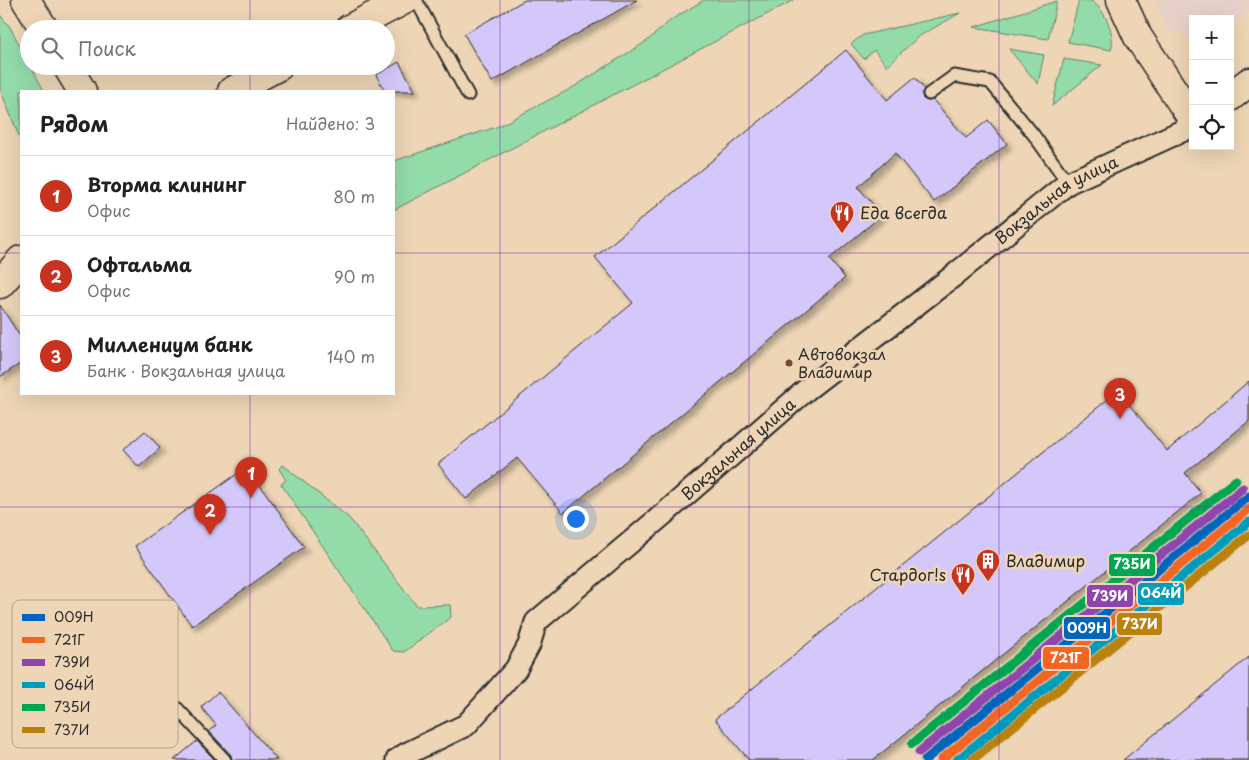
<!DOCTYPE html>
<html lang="ru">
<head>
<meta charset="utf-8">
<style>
  body { margin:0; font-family:"Playpen Sans",sans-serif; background:#f2f2f2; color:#202124 }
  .controls { position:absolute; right:15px; top:15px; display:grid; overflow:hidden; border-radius:0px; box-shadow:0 5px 20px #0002 }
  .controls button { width:45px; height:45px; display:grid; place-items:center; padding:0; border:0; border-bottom:1px solid #e0e0e0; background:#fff; color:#202124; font:25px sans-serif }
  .you { position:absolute; left:575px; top:518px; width:18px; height:18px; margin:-12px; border:4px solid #fff; border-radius:50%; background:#1a73e8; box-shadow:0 0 0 8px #1a73e833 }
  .badge { display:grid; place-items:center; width:32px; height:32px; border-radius:50%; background:#c8321e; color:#fff; font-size:16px; font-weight:700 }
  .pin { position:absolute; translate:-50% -41px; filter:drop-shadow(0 1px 2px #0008) }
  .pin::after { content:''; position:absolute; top:26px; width:18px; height:15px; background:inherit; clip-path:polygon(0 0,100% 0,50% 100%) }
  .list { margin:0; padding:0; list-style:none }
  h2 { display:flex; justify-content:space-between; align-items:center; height:65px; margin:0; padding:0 20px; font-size:21px }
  h2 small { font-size:16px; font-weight:400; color:#757577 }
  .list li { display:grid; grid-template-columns:32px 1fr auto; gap:15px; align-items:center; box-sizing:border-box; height:80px; padding:0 20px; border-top:1px solid #e0e0e0 }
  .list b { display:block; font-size:19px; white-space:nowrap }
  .list p { margin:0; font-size:16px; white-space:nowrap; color:#757577 }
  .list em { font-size:16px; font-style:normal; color:#757577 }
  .icon { flex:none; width:28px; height:28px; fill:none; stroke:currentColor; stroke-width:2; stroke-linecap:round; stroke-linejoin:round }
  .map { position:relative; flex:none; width:1249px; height:760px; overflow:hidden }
  .search { position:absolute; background:#fff; box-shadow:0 5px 20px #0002; left:20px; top:20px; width:375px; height:55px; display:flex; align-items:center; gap:12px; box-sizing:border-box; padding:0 18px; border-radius:28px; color:#757577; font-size:19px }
  .panel { position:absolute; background:#fff; box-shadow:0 5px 20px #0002; left:20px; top:90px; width:375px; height:305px; border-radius:0px }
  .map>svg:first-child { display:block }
  .built { fill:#e6d1ca }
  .green { fill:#94dbaa; stroke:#60836a }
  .building { fill:#d4c8fa; stroke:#2b2b2b; filter:url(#shadow) }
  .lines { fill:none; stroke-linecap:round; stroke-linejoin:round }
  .lane-casing { stroke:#2b2b2b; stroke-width:15 }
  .street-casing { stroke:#2b2b2b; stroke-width:25 }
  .secondary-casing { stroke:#2b2b2b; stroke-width:31 }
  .lane { stroke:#edd5b5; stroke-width:11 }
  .street { stroke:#edd5b5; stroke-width:21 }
  .secondary { stroke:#edd5b5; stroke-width:28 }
  .rail-1-casing { stroke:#edd5b5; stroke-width:12 }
  .rail-2-casing { stroke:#edd5b5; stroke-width:12 }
  .rail-3-casing { stroke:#edd5b5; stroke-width:12 }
  .rail-4-casing { stroke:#edd5b5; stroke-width:12 }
  .rail-5-casing { stroke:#edd5b5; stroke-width:12 }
  .rail-6-casing { stroke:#edd5b5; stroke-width:12 }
  .rail-1 { stroke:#0065bd; stroke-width:9 }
  .rail-2 { stroke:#f26522; stroke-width:9 }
  .rail-3 { stroke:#8e44ad; stroke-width:9 }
  .rail-4 { stroke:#049cbe; stroke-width:9 }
  .rail-5 { stroke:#00a651; stroke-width:9 }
  .rail-6 { stroke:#ba810d; stroke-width:9 }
  .grid { fill:none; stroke:#7b2cbf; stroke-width:1; stroke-opacity:0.55 }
  .bus-dot { fill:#7a4b2a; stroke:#edd5b5; stroke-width:2 }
  .labels { text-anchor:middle; stroke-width:5; stroke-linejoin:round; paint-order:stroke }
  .bus-label { font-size:15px; fill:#2b2b2b; stroke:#edd5b5; text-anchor:start }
  .street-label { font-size:16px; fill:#2b2b2b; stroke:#edd5b5 }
  .poi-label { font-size:16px; fill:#2b2b2b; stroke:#edd5b5; text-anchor:start }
  .key { fill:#edd5b5; stroke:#b3a28c; stroke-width:1 }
  .key-label { font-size:14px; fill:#2b2b2b }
  .line-badge { stroke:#edd5b5; stroke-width:2 }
  .badge-label { font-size:14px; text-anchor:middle; font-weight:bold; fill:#fff }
</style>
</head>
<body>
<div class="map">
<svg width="1249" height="760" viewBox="0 0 1249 760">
  <defs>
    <filter id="shadow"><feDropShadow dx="4.5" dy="4.5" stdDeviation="2.5" flood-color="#0004"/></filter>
  </defs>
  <rect width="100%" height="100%" fill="#edd5b5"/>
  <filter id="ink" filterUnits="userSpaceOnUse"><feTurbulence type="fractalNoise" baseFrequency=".02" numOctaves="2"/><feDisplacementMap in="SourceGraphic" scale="10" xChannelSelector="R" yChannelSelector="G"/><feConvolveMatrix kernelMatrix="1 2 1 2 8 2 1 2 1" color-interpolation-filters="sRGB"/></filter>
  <g filter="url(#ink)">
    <!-- built -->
    <path class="built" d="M1154,0h95v10l-19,17v-8h-37v19l-24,-8z"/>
    <!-- green -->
    <path class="green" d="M704,0h90l-400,210v-49l105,-35 73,-38 75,-47 24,-21z
      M1079,0c4,0 8,0 12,1 14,8 25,34 20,49l-43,-8z
      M1057,1l-9,38 -74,-12z
      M960,13l-42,24 -31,29 -13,-16 -10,9 -13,-15 12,-9z
      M0,15l10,12 19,36v3h2l13,25h-23v45h-2l-19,-47z
      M1009,49l35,6 -6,29z
      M1064,59l38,6 -50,41z
      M283,465l66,53 68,88 33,-1 1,12 -47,35 -11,-1 -112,-167 5,-4 -7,-11z"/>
    <!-- building -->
    <path class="building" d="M525,0h112l-145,82 -28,-48z
      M846,50l41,50 28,-23 9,12 -2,5 1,5 6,2 4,-1 33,38 22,-18 19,24 -73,58 -39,-49 -37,34 24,28 -53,44 16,19 -282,235 -46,-55 -51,41 -28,-35 195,-161 -38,-46z
      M399,62l16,29h-30l-9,-16z
      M0,305l21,33v25l-21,14z
      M1249,381v40l-64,52 16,20 -328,267h-124l-34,-41 403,-328 49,60z
      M145,431l15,17 -21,19 -16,-17z
      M247,467l57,80 -112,79 -57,-80z
      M1249,657v103h-126z
      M218,692l59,68h-45l-1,-5 -22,-24 7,-6 -15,-18z
      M197,741l18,19h-41z"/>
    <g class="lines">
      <defs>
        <path id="lane" d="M416,0l52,95
          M929,94l25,-18 36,6 43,52 35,49
          M177,708l48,52"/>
        <g id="street">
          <path id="s1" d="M397,760l9,-6 60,-29 50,-56 13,-24 7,-23 129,-109 141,-123 146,-113 116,-94 125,-57"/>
        </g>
        <path id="secondary" d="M26,0l18,29
          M1121,0l17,37 55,83
          M349,29l55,-29
          M67,66l15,25
          M232,91l47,-25
          M1230,97l19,-15
          M0,284l21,-24"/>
      </defs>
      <!-- lane casing -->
      <use href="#lane" class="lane-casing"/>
      <!-- street casing -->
      <use href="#street" class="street-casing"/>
      <!-- secondary casing -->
      <use href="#secondary" class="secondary-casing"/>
      <!-- lane -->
      <use href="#lane" class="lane"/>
      <!-- street -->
      <use href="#street" class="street"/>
      <!-- secondary -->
      <use href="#secondary" class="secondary"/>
      <defs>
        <path id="rail-1" d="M925,760l324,-264"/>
        <path id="rail-2" d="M941,760l308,-251"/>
        <path id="rail-3" d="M919,752l324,-264"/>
        <path id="rail-4" d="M957,760l292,-238"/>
        <path id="rail-5" d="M912,744l324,-264"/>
        <path id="rail-6" d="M972,760l277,-225"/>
      </defs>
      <!-- rail-1 casing -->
      <use href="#rail-1" class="rail-1-casing"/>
      <!-- rail-2 casing -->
      <use href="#rail-2" class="rail-2-casing"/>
      <!-- rail-3 casing -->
      <use href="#rail-3" class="rail-3-casing"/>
      <!-- rail-4 casing -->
      <use href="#rail-4" class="rail-4-casing"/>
      <!-- rail-5 casing -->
      <use href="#rail-5" class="rail-5-casing"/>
      <!-- rail-6 casing -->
      <use href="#rail-6" class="rail-6-casing"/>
      <!-- rail-1 -->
      <use href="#rail-1" class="rail-1"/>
      <!-- rail-2 -->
      <use href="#rail-2" class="rail-2"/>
      <!-- rail-3 -->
      <use href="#rail-3" class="rail-3"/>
      <!-- rail-4 -->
      <use href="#rail-4" class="rail-4"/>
      <!-- rail-5 -->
      <use href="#rail-5" class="rail-5"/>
      <!-- rail-6 -->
      <use href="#rail-6" class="rail-6"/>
    </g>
  </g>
  <!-- grid -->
  <path class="grid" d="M250,0v29M500,0v760M749,0v760M999,0v760M250,66v25M0,253h21M394,253h855M250,394v366M0,507h1249"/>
  <!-- icons -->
  <defs>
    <symbol id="restaurant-pin" viewBox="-11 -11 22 30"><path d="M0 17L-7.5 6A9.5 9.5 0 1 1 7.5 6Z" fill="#c8321e" stroke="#edd5b5"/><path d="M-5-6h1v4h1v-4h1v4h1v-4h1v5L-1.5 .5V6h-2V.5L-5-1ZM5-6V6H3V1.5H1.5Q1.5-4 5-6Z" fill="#fff"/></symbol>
    <symbol id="building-pin" viewBox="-11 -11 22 30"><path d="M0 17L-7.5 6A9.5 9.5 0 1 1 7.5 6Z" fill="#c8321e" stroke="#edd5b5"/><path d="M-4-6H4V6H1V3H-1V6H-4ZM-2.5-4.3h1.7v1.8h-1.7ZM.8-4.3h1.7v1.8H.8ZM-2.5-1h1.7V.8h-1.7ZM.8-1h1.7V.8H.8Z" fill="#fff"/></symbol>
  </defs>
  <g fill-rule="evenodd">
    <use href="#restaurant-pin" x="828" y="199" width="28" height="38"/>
    <use href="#building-pin" x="974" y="547" width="28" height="38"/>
    <use href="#restaurant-pin" x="949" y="561" width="28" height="38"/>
  </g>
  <!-- markers -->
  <circle class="bus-dot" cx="789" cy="363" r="4.5"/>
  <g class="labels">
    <!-- bus labels -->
    <g class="bus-label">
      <text x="798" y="360">Автовокзал<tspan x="798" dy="18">Владимир</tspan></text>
    </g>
    <!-- street labels -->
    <g class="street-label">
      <text dy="6" stroke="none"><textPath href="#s1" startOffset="875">Вокзальная улица</textPath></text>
      <text dy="6" stroke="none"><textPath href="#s1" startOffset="470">Вокзальная улица</textPath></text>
    </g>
    <!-- poi labels -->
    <g class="poi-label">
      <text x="860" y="219">Еда всегда</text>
      <text x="1006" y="567">Владимир</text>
      <text x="946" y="581" text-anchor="end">Стардог!s</text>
    </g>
  </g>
  <!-- legend -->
  <rect x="12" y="600" width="166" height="148" rx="8" class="key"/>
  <rect x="22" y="614" width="23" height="7" fill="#0065bd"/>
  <rect x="22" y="637" width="23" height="6" fill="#f26522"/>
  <rect x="22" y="659" width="23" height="7" fill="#8e44ad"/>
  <rect x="22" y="682" width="23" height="6" fill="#049cbe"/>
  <rect x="22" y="704" width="23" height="7" fill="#00a651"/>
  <rect x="22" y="727" width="23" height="6" fill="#ba810d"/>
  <g class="key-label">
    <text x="54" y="622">009Н</text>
    <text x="54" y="645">721Г</text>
    <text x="54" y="667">739И</text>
    <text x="54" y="690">064Й</text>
    <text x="54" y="712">735И</text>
    <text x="54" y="735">737И</text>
  </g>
  <g class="line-badge">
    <rect x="1108" y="553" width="48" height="24" rx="5" fill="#00a651"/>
    <rect x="1137" y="582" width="48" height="24" rx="5" fill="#049cbe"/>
    <rect x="1086" y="584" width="48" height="24" rx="5" fill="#8e44ad"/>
    <rect x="1116" y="612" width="47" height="24" rx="5" fill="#ba810d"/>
    <rect x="1063" y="616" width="48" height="24" rx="5" fill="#0065bd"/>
    <rect x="1042" y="646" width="48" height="24" rx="5" fill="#f26522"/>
  </g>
  <g class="badge-label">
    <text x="1132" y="569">735И</text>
    <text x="1161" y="598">064Й</text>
    <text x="1110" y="601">739И</text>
    <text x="1140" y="629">737И</text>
    <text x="1087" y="633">009Н</text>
    <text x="1066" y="663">721Г</text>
  </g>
</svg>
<div class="controls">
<button>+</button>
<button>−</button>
<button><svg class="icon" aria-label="locate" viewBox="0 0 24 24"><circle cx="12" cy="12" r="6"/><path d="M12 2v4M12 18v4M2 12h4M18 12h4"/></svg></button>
</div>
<div class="you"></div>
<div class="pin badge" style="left:251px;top:498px">1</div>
<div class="pin badge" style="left:210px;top:535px">2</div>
<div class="pin badge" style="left:1120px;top:419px">3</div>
<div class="search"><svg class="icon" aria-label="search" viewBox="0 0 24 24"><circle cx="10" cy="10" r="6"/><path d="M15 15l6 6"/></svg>Поиск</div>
<section class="panel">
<h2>Рядом<small>Найдено: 3</small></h2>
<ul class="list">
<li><span class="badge">1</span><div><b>Вторма клининг</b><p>Офис</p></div><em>80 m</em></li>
<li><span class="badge">2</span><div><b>Офтальма</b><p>Офис</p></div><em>90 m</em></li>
<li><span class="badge">3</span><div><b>Миллениум банк</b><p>Банк · Вокзальная улица</p></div><em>140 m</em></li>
</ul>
</section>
</div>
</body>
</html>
